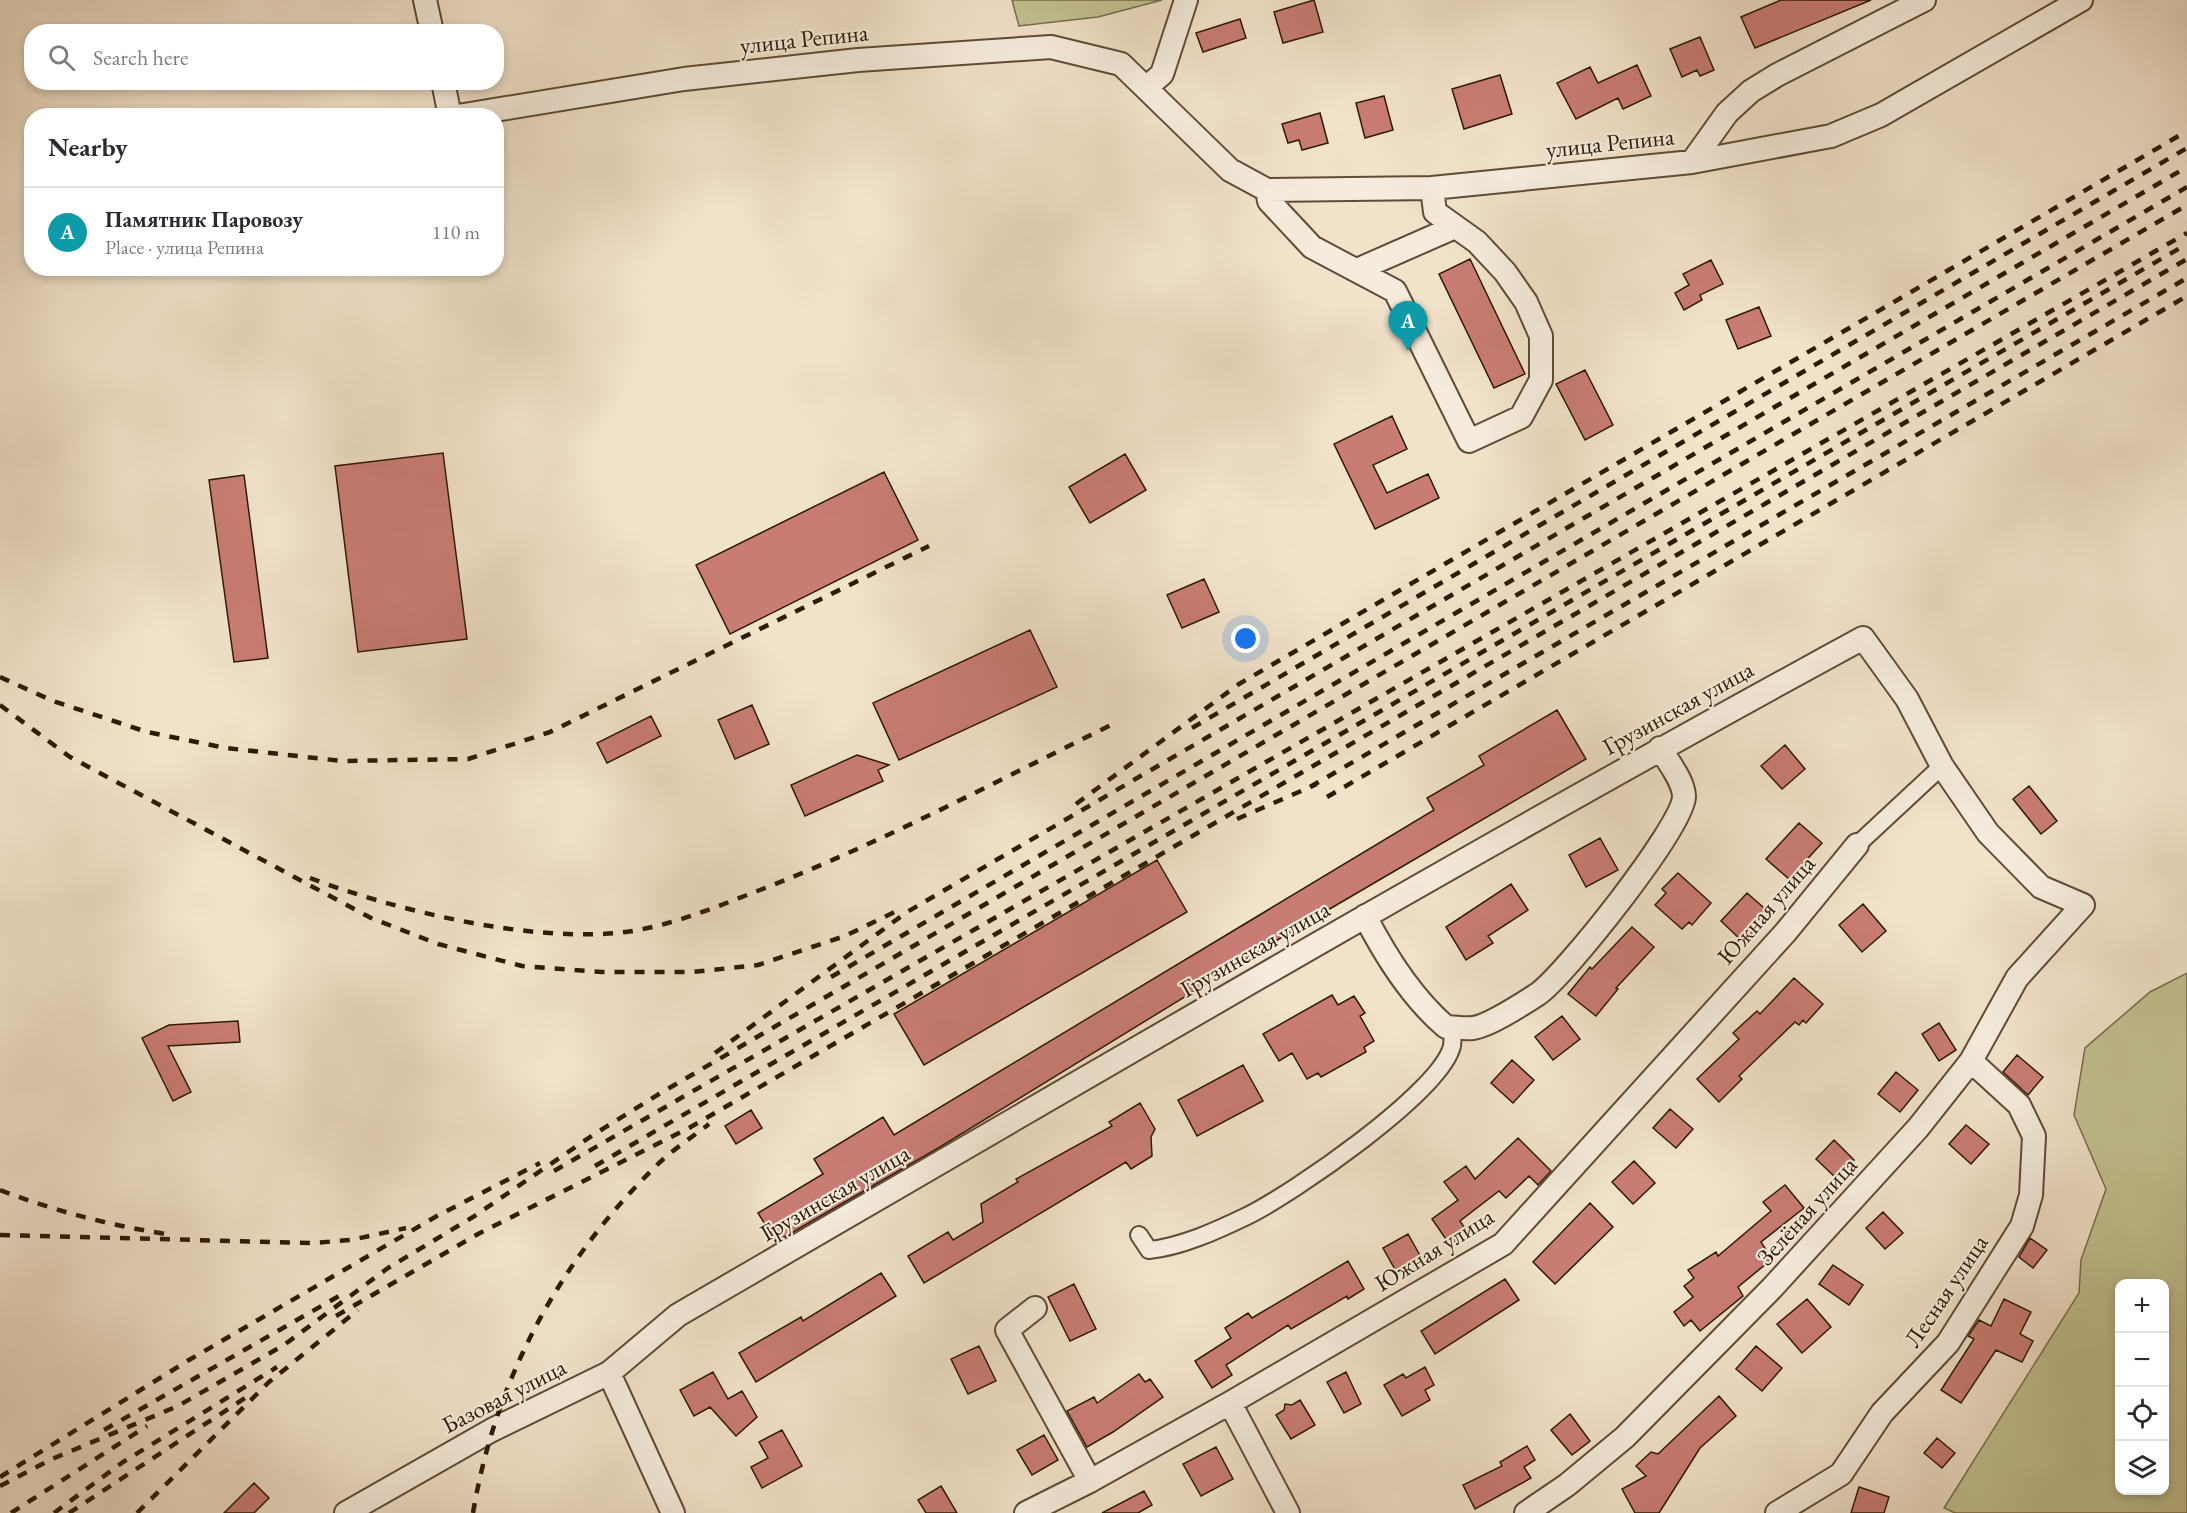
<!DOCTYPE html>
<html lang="en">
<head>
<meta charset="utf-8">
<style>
  body { margin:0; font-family:"EB Garamond",serif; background:#f2f2f3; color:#2b2b33 }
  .controls { position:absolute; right:18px; bottom:18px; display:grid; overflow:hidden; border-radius:12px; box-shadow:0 3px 9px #0003 }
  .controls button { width:54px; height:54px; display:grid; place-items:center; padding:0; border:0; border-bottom:2px solid #e1e1e2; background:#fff; color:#2b2b33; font:30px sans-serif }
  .you { position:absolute; left:1246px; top:639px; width:21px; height:21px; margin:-15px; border:4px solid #fff; border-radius:50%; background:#1a73e8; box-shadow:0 0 0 9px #1a73e833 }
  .badge { display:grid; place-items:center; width:39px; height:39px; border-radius:50%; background:#2563eb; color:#fff; font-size:20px; font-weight:700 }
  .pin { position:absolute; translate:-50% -50px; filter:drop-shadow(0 2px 3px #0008) }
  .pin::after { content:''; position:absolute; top:32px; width:21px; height:18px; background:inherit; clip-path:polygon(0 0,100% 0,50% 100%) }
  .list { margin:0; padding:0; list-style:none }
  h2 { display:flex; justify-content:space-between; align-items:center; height:78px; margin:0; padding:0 24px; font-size:26px }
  h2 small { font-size:20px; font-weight:400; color:#7c7c81 }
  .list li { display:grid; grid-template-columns:39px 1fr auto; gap:18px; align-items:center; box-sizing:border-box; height:90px; padding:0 24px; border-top:2px solid #e1e1e2 }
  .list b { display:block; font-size:22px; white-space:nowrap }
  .list p { margin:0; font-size:20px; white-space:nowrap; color:#7c7c81 }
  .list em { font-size:20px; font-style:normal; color:#7c7c81 }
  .icon { flex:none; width:33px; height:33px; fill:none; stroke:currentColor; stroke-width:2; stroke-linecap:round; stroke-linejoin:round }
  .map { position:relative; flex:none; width:2187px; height:1513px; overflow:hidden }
  .search { position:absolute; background:#fff; box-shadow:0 3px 9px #0003; left:24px; top:24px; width:480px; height:66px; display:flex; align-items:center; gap:15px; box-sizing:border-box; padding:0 21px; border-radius:24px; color:#7c7c81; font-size:22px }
  .panel { position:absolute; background:#fff; box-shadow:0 3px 9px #0003; left:24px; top:108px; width:480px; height:168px; border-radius:24px }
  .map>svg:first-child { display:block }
  .green { fill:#c2c191; stroke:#786e4a; stroke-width:1.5; fill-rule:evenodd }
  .building { fill:#c97c74; stroke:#2d1a03; stroke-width:1.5 }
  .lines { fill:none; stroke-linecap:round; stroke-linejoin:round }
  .pedestrian-casing { stroke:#5e4c35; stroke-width:20 }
  .minor-casing { stroke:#5e4c35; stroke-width:26 }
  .pedestrian { stroke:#f6ecdd; stroke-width:16 }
  .minor { stroke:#f6ecdd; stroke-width:22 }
  .rail { stroke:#2d1a03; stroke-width:4.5; stroke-dasharray:10 10; stroke-linecap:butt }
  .labels { text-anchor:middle; stroke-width:4.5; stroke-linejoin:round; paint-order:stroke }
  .street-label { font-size:24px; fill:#2d1a03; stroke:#f6ecdd }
</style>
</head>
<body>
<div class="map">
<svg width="2187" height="1513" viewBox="0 0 2187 1513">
  <rect width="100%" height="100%" fill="#f1e2ca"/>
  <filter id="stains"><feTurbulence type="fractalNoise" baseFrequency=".00333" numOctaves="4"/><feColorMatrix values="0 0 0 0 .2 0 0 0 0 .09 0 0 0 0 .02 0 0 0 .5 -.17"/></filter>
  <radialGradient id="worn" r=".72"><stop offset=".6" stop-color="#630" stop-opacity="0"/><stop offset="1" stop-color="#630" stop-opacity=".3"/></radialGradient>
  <!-- green -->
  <path class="green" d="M1012,0h150l-64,17 -79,9z
    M2187,973v540h-232l-11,-5 135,-215 2,-33 25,-71 -32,-74 11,-67 65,-56zM2120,1284h44v206h-44z"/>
  <!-- building -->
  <path class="building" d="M1314,0l9,32 -40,11 -9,-31z
    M1781,0h90l-116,48 -14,-31z
    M1240,19l6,19 -43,14 -7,-19z
    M1700,37l14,33 -14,6 -3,-6 -15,7 -12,-28z
    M1637,65l14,31 -28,13 -5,-11 -42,21 -19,-36 33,-16 8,16z
    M1500,75l12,39 -48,15 -12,-40z
    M1384,96l9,34 -28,8 -9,-35z
    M1320,113l8,30 -26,7 -3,-10 -11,3 -6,-19z
    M1470,259l55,115 -31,14 -55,-114z
    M1711,260l12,24 -23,11 2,5 -18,10 -9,-17 14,-8 -6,-11z
    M1759,307l12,29 -33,13 -12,-29z
    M1585,370l28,55 -28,15 -29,-56z
    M1392,416l15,33 -34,16 14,28 41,-19 11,24 -64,31 -41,-85z
    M443,453l24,186 -109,13 -23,-186z
    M1125,454l21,36 -56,33 -21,-36z
    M884,472l34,68 -188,94 -34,-69z
    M244,475l24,183 -34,4 -25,-182z
    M1204,579l15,33 -37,16 -15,-33z
    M1030,630l27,57 -158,73 -26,-57z
    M752,705l17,39 -34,15 -17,-39z
    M1557,710l29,49 -294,172 -352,216 -164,95 -18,-29 65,-39 -9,-15 69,-42 11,18 540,-325 -7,-12 57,-33 -5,-9z
    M651,716l10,20 -54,27 -10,-20z
    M1785,745l20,24 -23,20 -21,-23z
    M857,755l32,10 -11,5 5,11 -78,35 -14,-31z
    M2029,786l28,35 -16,13 -28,-35z
    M1799,823l23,20 -33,36 -23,-20z
    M1600,838l18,32 -32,17 -17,-32z
    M1157,860l30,52 -263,153 -30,-51z
    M1678,873l33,30 -19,22 -3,-3 -7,7 -27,-24 11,-12 -4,-4z
    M1511,884l17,26 -40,26 5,7 -27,17 -20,-33z
    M1747,893l24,21 -28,28 -22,-21z
    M1863,904l23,27 -24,21 -23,-27z
    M1632,927l22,20 -38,41 2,1 -22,27 -28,-22 22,-27 2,2z
    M1794,978l29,26 -17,19 -3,-3 -4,5 -4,-3 -56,54 3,3 -23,23 -22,-23 42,-40 -6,-6 24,-22 3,3z
    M1332,995l6,10 16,-9 11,17 -5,3 14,25 -10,6 2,5 -45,25 -3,-4 -11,6 -15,-26 -13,8 -16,-27z
    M1562,1016l18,23 -27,21 -18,-23z
    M238,1021l2,21 -72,4 23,46 -18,9 -31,-63 27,-13z
    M1939,1023l17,27 -17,11 -17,-27z
    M2017,1055l26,22 -15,18 -25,-23z
    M1512,1060l22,20 -21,23 -22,-20z
    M1243,1065l20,36 -66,35 -19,-36z
    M1896,1072l22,18 -18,22 -22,-18z
    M1140,1103l15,26 -4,8 1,19 -21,13 -5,-7 -202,121 -16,-27 40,-24 5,8 30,-18 -2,-18 37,-22 -2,-3 96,-53 -3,-4z
    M1670,1109l23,20 -17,19 -23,-20z
    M751,1110l11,18 -26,16 -11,-18z
    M1966,1125l23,19 -18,20 -22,-20z
    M1518,1138l33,33 -13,14 -9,-9 -23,22 -7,-7 -39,30 8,12 -18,12 -18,-26 26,-19 -14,-18 22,-16 9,13z
    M1834,1140l20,20 -18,18 -20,-19z
    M1634,1161l21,22 -22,21 -21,-22z
    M1785,1185l19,23 -43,34 11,17 -34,28 5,9 -43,35 -9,-11 -7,6 -10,-14 19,-15 -9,-11 10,-8 -6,-8 28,-18 2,4 53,-45 -8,-9z
    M1590,1203l23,24 -58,57 -22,-22z
    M1883,1212l20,21 -18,16 -19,-21z
    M1408,1234l14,25 -25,14 -14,-25z
    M2030,1238l17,12 -14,18 -14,-11z
    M1348,1261l16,28 -16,10 -1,-3 -56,33 -3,-4 -62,40 6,10 -20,13 -17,-27 36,-23 -6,-10 23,-15 4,5z
    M1833,1265l30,20 -14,20 -30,-21z
    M881,1273l15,23 -140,86 -17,-29 62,-36 2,4z
    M1505,1279l14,21 -84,54 -14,-23z
    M1074,1284l22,45 -26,12 -22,-44z
    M1807,1299l24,28 -29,26 -25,-29z
    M2004,1299l27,13 -11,22 13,7 -11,21 -26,-12 -35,53 -20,-13 33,-51 -6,-3 11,-16 12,6z
    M979,1346l17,35 -28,13 -17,-35z
    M1756,1346l26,22 -20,23 -26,-22z
    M1425,1367l9,18 -9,5 5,10 -28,16 -18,-31 19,-11 3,4z
    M713,1372l15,27 14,-8 15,26 -21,19 -26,-29 -16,9 -14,-26z
    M1346,1372l15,32 -17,9 -17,-31z
    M1139,1374l6,8 5,-3 13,18 -50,35 -26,15 -20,-36 27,-14 3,6z
    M1719,1396l17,20 -36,32 -41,65h-24l-13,-24 24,-13 -10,-10 15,-14 7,2z
    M1300,1400l15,25 -24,14 -15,-24 8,-5 1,-6 7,1z
    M1570,1414l20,27 -18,14 -21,-25z
    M782,1430l20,36 -40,22 -11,-21 17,-9 -9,-16z
    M1044,1435l14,25 -26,15 -15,-25z
    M1937,1438l18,15 -13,15 -18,-15z
    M1527,1446l8,14 -11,7 7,11 -56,31 -12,-24 39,-19 -2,-4z
    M1216,1447l17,32 -32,17 -18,-32z
    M254,1483l15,15 -15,15h-30z
    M941,1486l16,27h-31l-8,-13z
    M1859,1487l30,10 -5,16h-33z
    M1144,1491l8,14 -14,8h-36z"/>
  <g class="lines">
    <defs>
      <path id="pedestrian" d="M1857,845l85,-79
        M1139,1235l10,15c32,-3 69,-20 98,-34 45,-22 194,-124 205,-170 1,-6 0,-13 1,-19"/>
      <path id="minor" d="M425,0l7,32
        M443,82l7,34
        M1146,88l16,-14 24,-74
        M458,116l226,-37 174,-19 193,-13 70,17 109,106 37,20 165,-2 260,-26 139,-26 50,-21 200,-115
        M1692,162l35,-49 24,-22 26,-16 147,-75
        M1267,190l2,11 43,46 83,44 74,150 52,-24 20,-37v-44l-15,-34 -21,-30 -28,-30 -42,-30 -3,-24
        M1357,270l98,-43
        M1365,916c21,41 46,81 81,111 9,0 18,2 27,1 16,-2 51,-25 65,-34 28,-20 144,-166 146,-197 0,-16 -16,-35 -24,-49
        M1035,1308l-28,22 83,151
        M609,1373l64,140
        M1230,1403l58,110
        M346,1513l146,-83 117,-57 69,-58c394,-229 786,-460 1185,-677l44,61 35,67 46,67 53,54 42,18 -66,73 -46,83 -53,67 -146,160 -147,149 -58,48 -41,28
        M1026,1513l64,-32 140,-78 273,-159 282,-311 72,-88
        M1777,1513l64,-39 41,-61 66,-70 74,-117 9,-31 3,-59 -15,-31 -48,-44"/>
    </defs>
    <!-- pedestrian casing -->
    <use href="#pedestrian" class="pedestrian-casing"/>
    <!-- minor casing -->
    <use href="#minor" class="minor-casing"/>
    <!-- pedestrian -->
    <use href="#pedestrian" class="pedestrian"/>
    <!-- minor -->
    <use href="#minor" class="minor"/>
    <!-- rail -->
    <path class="rail" d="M0,677l53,24 94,31 79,16 116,13 126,-2 82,-27 379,-186
      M0,705l70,52 301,161 67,26 84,22 80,6h91l65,-7 87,-29 58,-28
      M1192,728l995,-580
      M1310,787l877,-509
      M1327,797l860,-501
      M1076,804l163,-120 948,-553
      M1237,819l80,-35
      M310,878c88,33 213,63 307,55 50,-5 96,-25 143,-43 121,-47 237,-109 353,-166
      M831,977l1356,-790
      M715,1053l192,-141 1280,-745
      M595,1166l1592,-922
      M554,1171l1633,-938
      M0,1190c55,21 108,35 166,44
      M0,1235l312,8 39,-3 55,-12
      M336,1316l142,-82 211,-106 1498,-869
      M104,1430l235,-134
      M0,1477l189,-117 248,-144 103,-53
      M0,1486l52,-27 126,-53 106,-61 104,-77 85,-51 120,-82 66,-41 1528,-889
      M11,1513l136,-87
      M54,1513l69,-51 154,-95
      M69,1513l176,-115
      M137,1513l132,-131 89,-72
      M473,1513c22,-132 85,-250 180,-344 16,-17 38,-31 56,-45"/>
  </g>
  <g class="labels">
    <!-- street labels -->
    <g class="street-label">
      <text transform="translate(804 39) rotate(-6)" y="8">улица Репина</text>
      <text transform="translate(1610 143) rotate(-6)" y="8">улица Репина</text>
      <text transform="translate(1678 708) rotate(-29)" y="8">Грузинская улица</text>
      <text transform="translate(1766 910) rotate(-49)" y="8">Южная улица</text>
      <text transform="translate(1255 949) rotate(-30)" y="8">Грузинская улица</text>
      <text transform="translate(835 1193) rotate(-30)" y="8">Грузинская улица</text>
      <text transform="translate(1807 1211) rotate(-48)" y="8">Зелёная улица</text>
      <text transform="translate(1434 1250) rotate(-32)" y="8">Южная улица</text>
      <text transform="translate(1946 1291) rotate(-56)" y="8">Лесная улица</text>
      <text transform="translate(504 1396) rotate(-27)" y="8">Базовая улица</text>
    </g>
  </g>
  <rect width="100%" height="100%" filter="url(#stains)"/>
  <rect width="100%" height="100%" fill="url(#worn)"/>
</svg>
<div class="controls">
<button>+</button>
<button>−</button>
<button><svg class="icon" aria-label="locate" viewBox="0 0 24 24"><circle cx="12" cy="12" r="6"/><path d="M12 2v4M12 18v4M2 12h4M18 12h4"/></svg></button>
<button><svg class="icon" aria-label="layers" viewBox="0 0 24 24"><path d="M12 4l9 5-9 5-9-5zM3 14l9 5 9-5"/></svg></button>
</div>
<div class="you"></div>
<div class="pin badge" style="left:1408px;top:351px;background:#0f9aa8">A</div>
<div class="search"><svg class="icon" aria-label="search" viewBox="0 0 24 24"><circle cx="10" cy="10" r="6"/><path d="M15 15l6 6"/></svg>Search here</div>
<section class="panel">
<h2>Nearby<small></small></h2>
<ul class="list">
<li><span class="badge" style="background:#0f9aa8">A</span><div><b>Памятник Паровозу</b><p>Place · улица Репина</p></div><em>110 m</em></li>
</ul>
</section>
</div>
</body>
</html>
